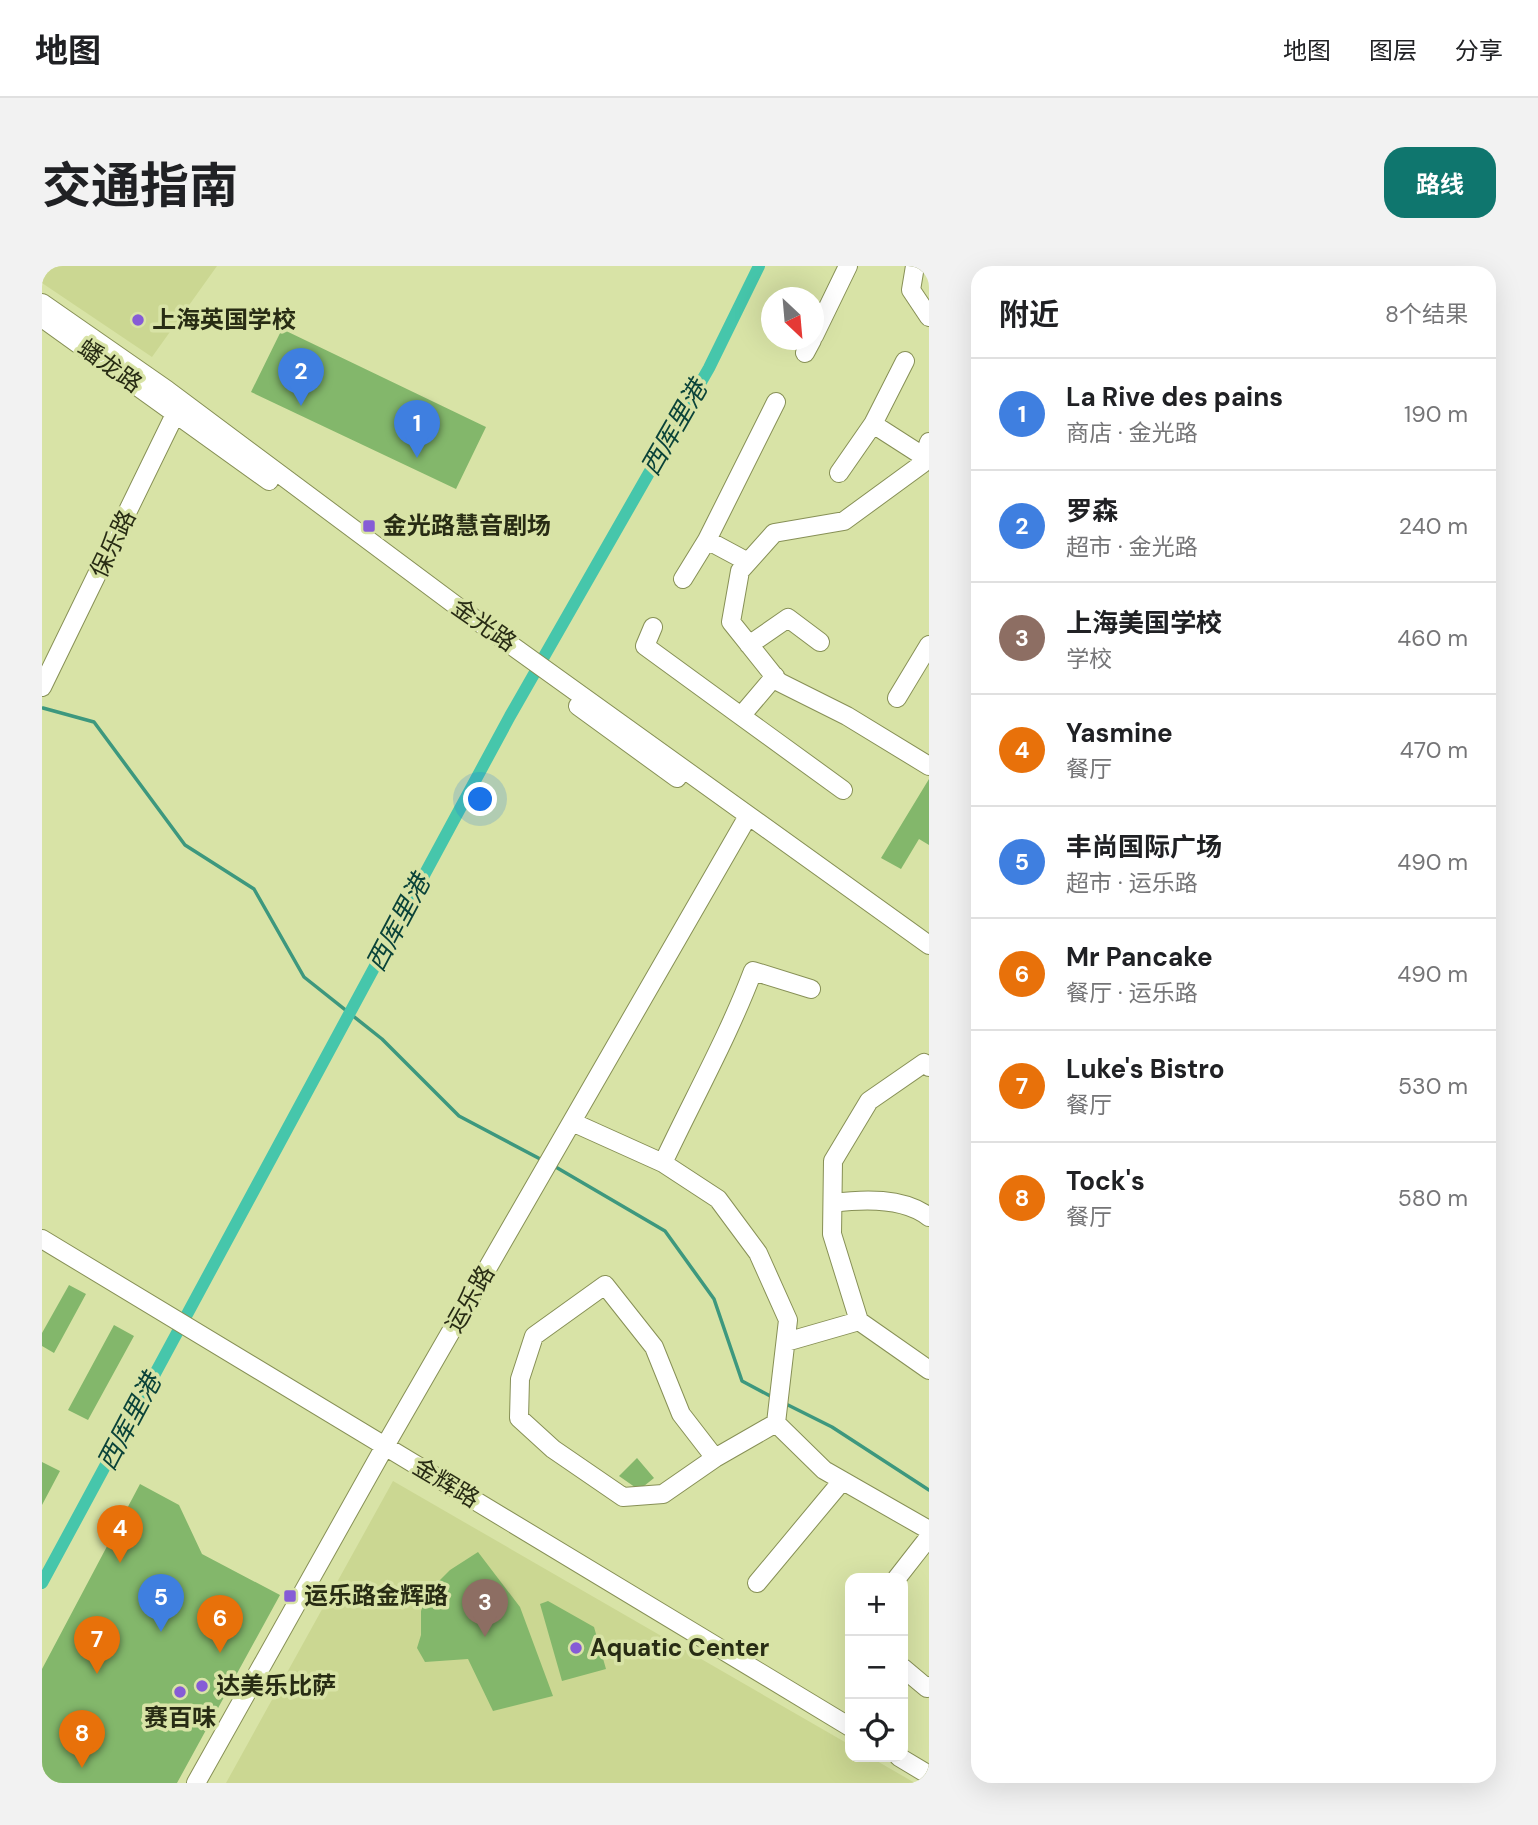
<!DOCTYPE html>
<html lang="zh">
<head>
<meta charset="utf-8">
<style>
  body { margin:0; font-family:"DM Sans","Noto Sans SC",sans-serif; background:#f2f2f2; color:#202124 }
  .controls { position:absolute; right:21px; bottom:21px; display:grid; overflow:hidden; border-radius:14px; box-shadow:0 7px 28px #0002 }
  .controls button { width:63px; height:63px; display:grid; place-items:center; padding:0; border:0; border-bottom:2px solid #e0e0e0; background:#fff; color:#202124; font:35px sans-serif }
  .compass { position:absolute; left:719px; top:21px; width:63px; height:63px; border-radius:50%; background:#fff; box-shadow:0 7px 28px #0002; rotate:154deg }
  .you { position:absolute; left:439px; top:534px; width:24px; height:24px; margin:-18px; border:5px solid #fff; border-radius:50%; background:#1a73e8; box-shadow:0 0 0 10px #1a73e833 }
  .badge { display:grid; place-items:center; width:46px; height:46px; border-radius:50%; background:#0f766e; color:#fff; font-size:23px; font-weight:700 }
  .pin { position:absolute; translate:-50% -58px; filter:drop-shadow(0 2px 4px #0008) }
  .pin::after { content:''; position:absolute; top:37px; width:24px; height:21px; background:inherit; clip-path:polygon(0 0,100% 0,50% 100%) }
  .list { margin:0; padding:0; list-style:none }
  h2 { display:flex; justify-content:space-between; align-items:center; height:91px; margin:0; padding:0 28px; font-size:30px }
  h2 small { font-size:23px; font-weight:400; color:#757577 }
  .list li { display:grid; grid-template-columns:46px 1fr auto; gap:21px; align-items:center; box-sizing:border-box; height:112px; padding:0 28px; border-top:2px solid #e0e0e0 }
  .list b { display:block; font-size:26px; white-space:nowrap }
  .list p { margin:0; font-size:23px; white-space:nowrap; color:#757577 }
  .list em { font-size:23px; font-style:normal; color:#757577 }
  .icon { flex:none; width:38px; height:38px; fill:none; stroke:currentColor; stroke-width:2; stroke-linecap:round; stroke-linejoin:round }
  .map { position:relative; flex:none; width:887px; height:1517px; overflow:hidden; border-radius:21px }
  header { display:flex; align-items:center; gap:42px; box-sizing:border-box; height:98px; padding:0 35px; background:#fff; border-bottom:2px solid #e0e0e0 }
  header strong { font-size:33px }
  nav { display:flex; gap:38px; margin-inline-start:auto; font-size:24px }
  .intro { display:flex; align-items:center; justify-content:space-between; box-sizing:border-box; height:168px; padding:0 42px }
  h1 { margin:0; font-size:49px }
  .button { padding:18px 32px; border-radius:21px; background:#0f766e; color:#fff; font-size:24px; font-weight:700 }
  main { display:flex; gap:42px; padding:0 42px }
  aside { flex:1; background:#fff; border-radius:21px; box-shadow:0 7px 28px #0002 }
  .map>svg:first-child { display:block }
  .built { fill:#cbd792 }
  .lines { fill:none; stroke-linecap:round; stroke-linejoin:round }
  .stream { stroke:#3d987e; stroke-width:3.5 }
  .canal { stroke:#46c6ab; stroke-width:12 }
  .building { fill:#83b76b }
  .minor-casing { stroke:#879056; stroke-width:20 }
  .minor { stroke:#fff; stroke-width:18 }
  .poi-dot { fill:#865cd6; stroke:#d8e3a6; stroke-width:2.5 }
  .labels { text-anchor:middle; stroke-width:7; stroke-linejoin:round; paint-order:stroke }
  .poi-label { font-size:24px; font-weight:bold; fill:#282c14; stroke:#d8e3a6; text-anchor:start }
  .street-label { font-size:24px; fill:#282c14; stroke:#d8e3a6 }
  .water-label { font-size:26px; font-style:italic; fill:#0a4339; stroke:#d8e3a6 }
</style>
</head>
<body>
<header>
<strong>地图</strong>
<nav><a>地图</a><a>图层</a><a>分享</a></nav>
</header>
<div class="intro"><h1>交通指南</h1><a class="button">路线</a></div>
<main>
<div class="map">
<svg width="887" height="1517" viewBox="0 0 887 1517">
  <rect width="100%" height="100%" fill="#d8e3a6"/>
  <!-- built -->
  <path class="built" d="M0,0h175l-65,91 -110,-74z
    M351,1215l457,264v12h20l45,26h-689z"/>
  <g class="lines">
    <!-- stream -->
    <path class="stream" d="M1,442l51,14 91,123 69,44 50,88 78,62 77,77 85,45
      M512,900l111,65 49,68 28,82 32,17
      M742,1137l48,24 97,63"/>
    <!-- canal -->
    <path class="canal" d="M0,1317l468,-867 199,-348 50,-102"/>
  </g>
  <!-- building -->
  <path class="building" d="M240,63l204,98 -30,62 -205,-97z
    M887,513v66l-10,-6 -18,30 -20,-11z
    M27,1019l17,9 -32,59 -12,-7v-13z
    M72,1059l20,11 -46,84 -20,-10z
    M595,1192l17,20 -15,12 -20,-14z
    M0,1196l18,9 -18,34z
    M98,1218l39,21 23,49 78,41 -103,188h-135v-114z
    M436,1286l42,55 33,89 -60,15 -25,-52 -43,3 -8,-14 4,-13v-24l7,-19 22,-22z
    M506,1335l46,26 12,42 -44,12 -22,-77z"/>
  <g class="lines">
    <defs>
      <path id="minor" d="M873,0l-4,24 18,27
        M0,37l125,87 291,217 471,338
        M3,54l224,161
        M772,70l34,-70
        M763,87l7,-13
        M863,95l-32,63 56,36
        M887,176l-7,22 -78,57 -70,12 -34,38 -9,51 48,60 68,34 82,50
        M797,207l34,-49
        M665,274l69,-138
        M641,313l24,-39 41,22
        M611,361l-8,19 96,70
        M707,379l39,-27 32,24
        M733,410l-34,40 102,74
        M0,421l138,-283
        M855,432l32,-53
        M536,440l99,72
        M887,801l-5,-4 -55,38 -36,60 -1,73 27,87 70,49
        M530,856l91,41 55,36 40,54 30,67 -12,103 48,47 105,60
        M621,897c30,-64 65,-126 90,-192l58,18
        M791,937c30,-4 70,-6 96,14
        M0,973l808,488
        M744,1076l73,-21
        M673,1192l-34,-44 -27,-67 -49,-62 -71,51 -14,43 -1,39 34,31 70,48 40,-3 52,-36 61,-35
        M855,1312l32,-41
        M715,1317l85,-102
        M861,1402l24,20 2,-2
        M857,1491l30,18
        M154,1517l189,-337 363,-630"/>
    </defs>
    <!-- minor casing -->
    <use href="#minor" class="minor-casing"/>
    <!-- minor -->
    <use href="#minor" class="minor"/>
  </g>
  <!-- markers -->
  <g class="poi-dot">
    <circle cx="96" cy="54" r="7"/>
    <rect x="320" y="253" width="14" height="14" rx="3.5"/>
    <rect x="241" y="1323" width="14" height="14" rx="3.5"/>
    <circle cx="534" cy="1382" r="7"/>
    <circle cx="160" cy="1420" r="7"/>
    <circle cx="138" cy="1426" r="7"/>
  </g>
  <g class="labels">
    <!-- poi labels -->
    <g class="poi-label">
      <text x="110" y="62">上海英国学校</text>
      <text x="341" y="268">金光路慧音剧场</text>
      <text x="262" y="1338">运乐路金辉路</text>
      <text x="548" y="1390">Aquatic Center</text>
      <text x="174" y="1428">达美乐比萨</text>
      <text x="138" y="1460" text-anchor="middle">赛百味</text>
    </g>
    <!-- street labels -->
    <g class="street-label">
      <text transform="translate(68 100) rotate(36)" y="8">蟠龙路</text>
      <text transform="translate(71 278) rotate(-64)" y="8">保乐路</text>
      <text transform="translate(442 359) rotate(35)" y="8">金光路</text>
      <text transform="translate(428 1033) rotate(-60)" y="8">运乐路</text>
      <text transform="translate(404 1217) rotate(31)" y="8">金辉路</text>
    </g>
    <!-- water labels -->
    <g class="water-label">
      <text transform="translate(632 162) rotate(-60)" y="9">西厍里港</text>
      <text transform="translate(356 657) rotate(-62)" y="9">西厍里港</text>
      <text transform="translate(87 1156) rotate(-62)" y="9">西厍里港</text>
    </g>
  </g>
</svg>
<div class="controls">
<button>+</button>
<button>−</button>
<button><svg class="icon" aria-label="locate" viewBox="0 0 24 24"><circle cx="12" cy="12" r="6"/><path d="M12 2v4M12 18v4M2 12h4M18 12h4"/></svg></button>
</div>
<svg class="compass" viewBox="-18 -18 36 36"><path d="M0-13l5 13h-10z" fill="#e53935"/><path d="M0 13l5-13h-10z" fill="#757577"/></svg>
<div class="you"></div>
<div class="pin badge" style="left:375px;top:192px;background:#3f7fe0">1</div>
<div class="pin badge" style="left:259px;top:140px;background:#3f7fe0">2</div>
<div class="pin badge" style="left:443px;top:1371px;background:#8d6e63">3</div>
<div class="pin badge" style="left:78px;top:1297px;background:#e8710a">4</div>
<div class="pin badge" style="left:119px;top:1366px;background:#3f7fe0">5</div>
<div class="pin badge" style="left:178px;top:1387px;background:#e8710a">6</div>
<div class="pin badge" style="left:55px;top:1408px;background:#e8710a">7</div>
<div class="pin badge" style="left:40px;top:1502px;background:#e8710a">8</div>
</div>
<aside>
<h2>附近<small>8个结果</small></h2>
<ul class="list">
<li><span class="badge" style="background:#3f7fe0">1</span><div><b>La Rive des pains</b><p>商店 · 金光路</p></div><em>190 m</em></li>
<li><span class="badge" style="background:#3f7fe0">2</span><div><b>罗森</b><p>超市 · 金光路</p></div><em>240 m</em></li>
<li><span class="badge" style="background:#8d6e63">3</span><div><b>上海美国学校</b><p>学校</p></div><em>460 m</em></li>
<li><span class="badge" style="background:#e8710a">4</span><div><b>Yasmine</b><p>餐厅</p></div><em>470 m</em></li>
<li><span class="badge" style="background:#3f7fe0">5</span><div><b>丰尚国际广场</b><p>超市 · 运乐路</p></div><em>490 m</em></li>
<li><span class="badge" style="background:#e8710a">6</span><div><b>Mr Pancake</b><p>餐厅 · 运乐路</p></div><em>490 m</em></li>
<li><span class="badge" style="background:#e8710a">7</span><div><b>Luke's Bistro</b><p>餐厅</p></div><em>530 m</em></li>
<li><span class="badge" style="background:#e8710a">8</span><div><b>Tock's</b><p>餐厅</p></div><em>580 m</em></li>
</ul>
</aside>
</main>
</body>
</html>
